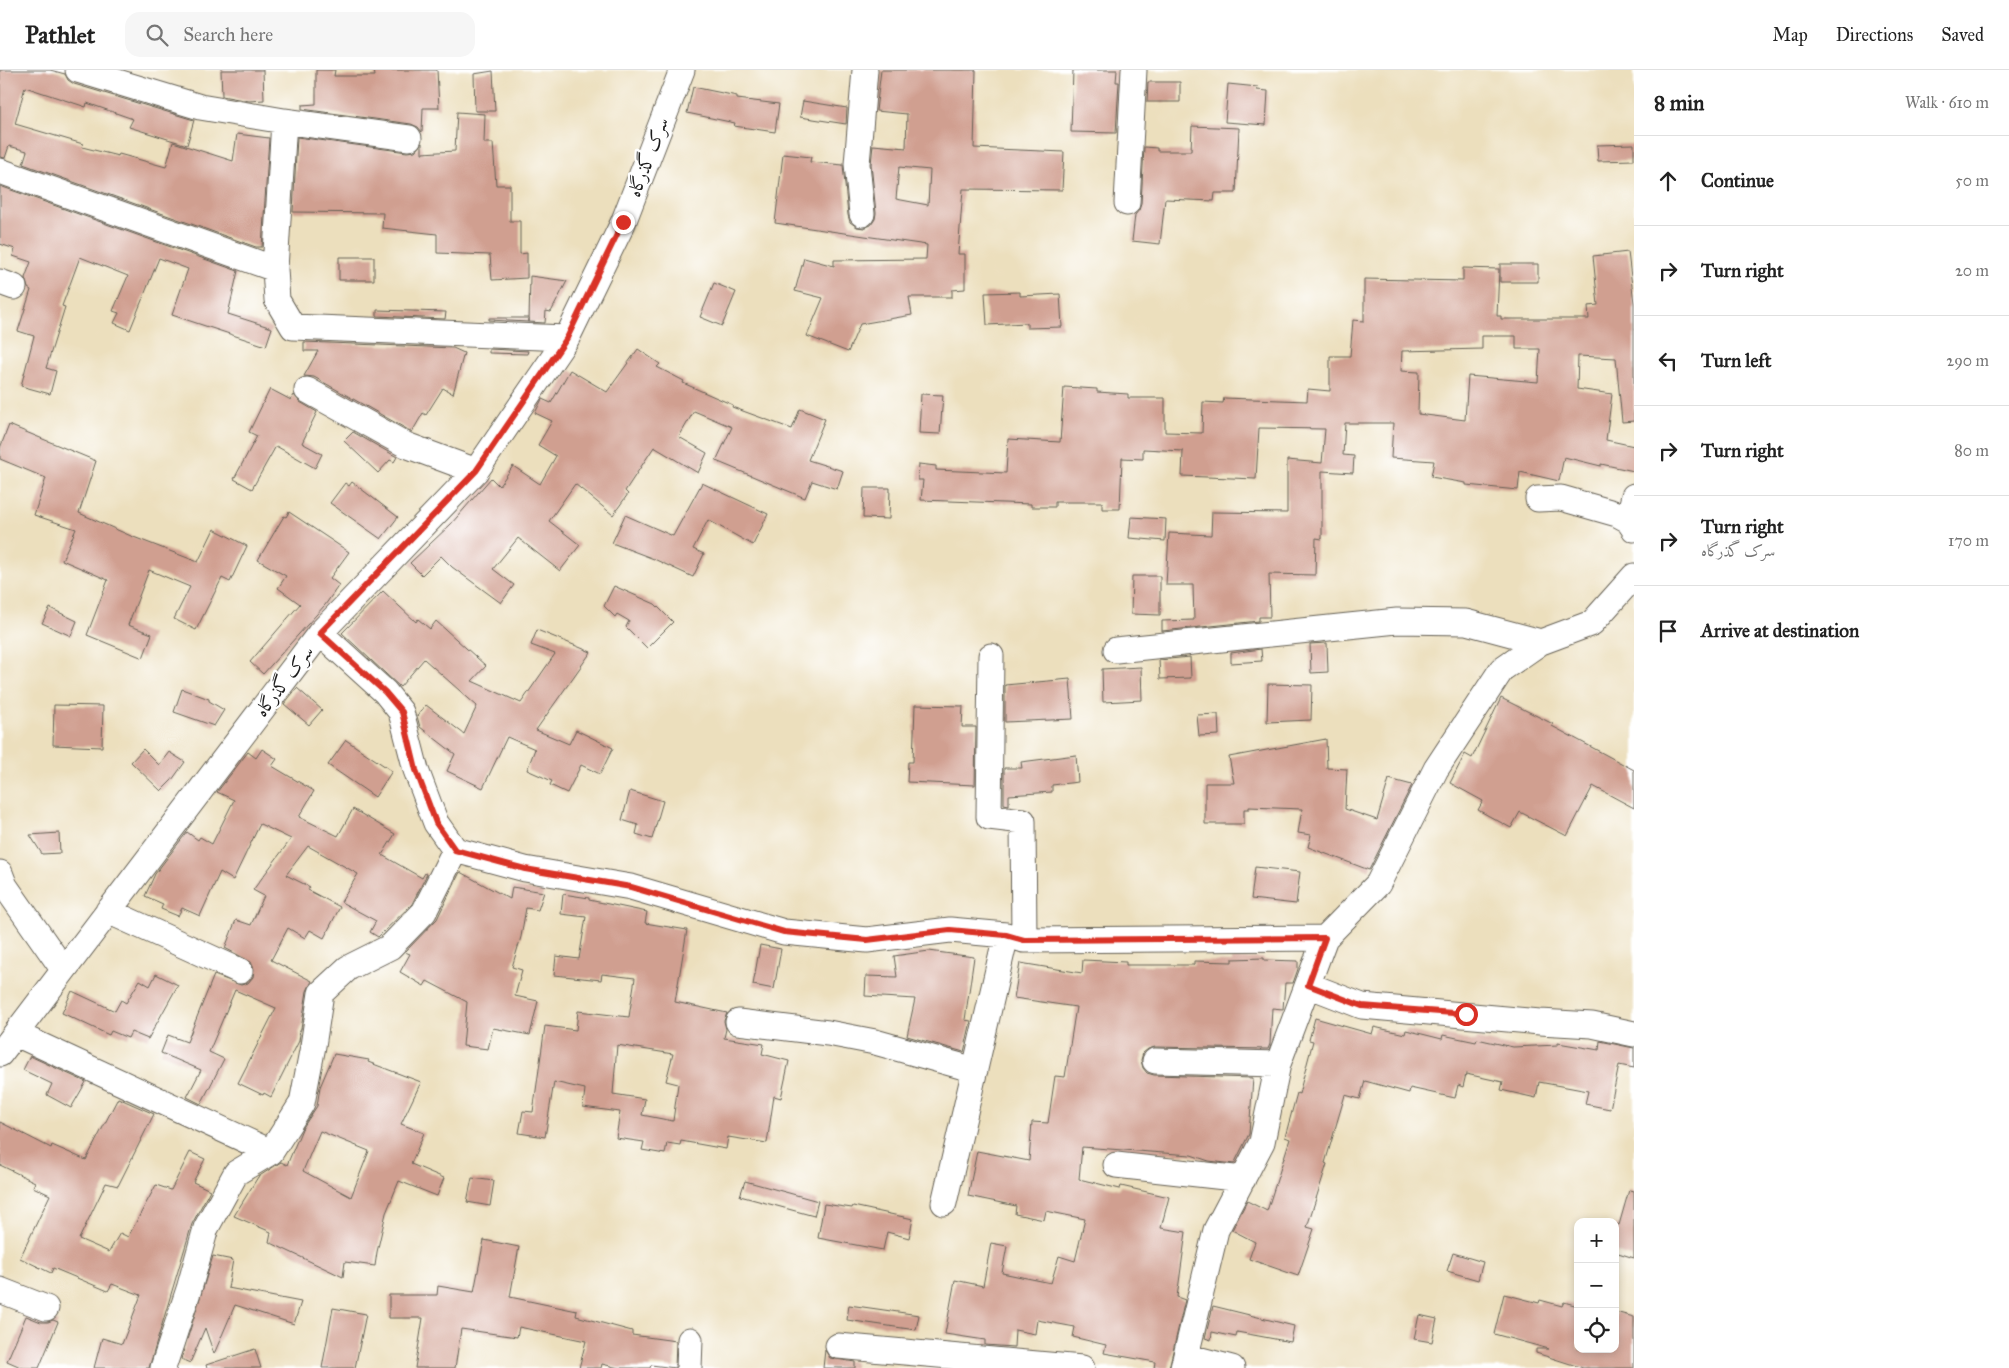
<!DOCTYPE html>
<html lang="en">
<head>
<meta charset="utf-8">
<style>
  body { margin:0; font-family:"IM FELL Great Primer",Amiri,serif; background:#f6f6f6; color:#222 }
  .controls { position:absolute; right:15px; bottom:15px; display:grid; overflow:hidden; border-radius:10px; box-shadow:0 2px 8px #0003 }
  .controls button { width:45px; height:45px; display:grid; place-items:center; padding:0; border:0; border-bottom:1px solid #e0e0e0; background:#fff; color:#222; font:25px sans-serif }
  .stop { position:absolute; width:15px; height:15px; margin:-11px; border:4px solid #d93025; border-radius:50%; background:#fff }
  .stop.end { background:#d93025; border-color:#fff; box-shadow:0 1px 5px #0008 }
  .list { margin:0; padding:0; list-style:none }
  h2 { display:flex; justify-content:space-between; align-items:center; height:65px; margin:0; padding:0 20px; font-size:21px }
  h2 small { font-size:16px; font-weight:400; color:#767676 }
  .list li { display:grid; grid-template-columns:32px 1fr auto; gap:15px; align-items:center; box-sizing:border-box; height:90px; padding:0 20px; border-top:1px solid #e0e0e0 }
  .list b { display:block; font-size:19px; white-space:nowrap }
  .list p { margin:0; font-size:16px; white-space:nowrap; color:#767676 }
  .list em { font-size:16px; font-style:normal; color:#767676 }
  .icon { flex:none; width:28px; height:28px; fill:none; stroke:currentColor; stroke-width:2; stroke-linecap:round; stroke-linejoin:round }
  .map { position:relative; flex:none; width:1634px; height:1298px; overflow:hidden }
  header { display:flex; align-items:center; gap:30px; box-sizing:border-box; height:70px; padding:0 25px; background:#fff; border-bottom:1px solid #e0e0e0 }
  header strong { font-size:24px }
  nav { display:flex; gap:28px; margin-inline-start:auto; font-size:18px }
  .search { width:350px; height:45px; background:#f6f6f6; display:flex; align-items:center; gap:12px; box-sizing:border-box; padding:0 18px; border-radius:15px; color:#767676; font-size:19px }
  main { display:flex }
  aside { flex:1; background:#fff }
  .map>svg:first-child { display:block }
  .building { fill:#d09f90; fill-rule:evenodd }
  .lines { fill:none; stroke-linecap:round; stroke-linejoin:round }
  .minor-casing { stroke:#656054; stroke-width:27 }
  .minor { stroke:#fff; stroke-width:25 }
  .route { stroke:#d93025; stroke-width:6 }
  .labels { text-anchor:middle; stroke-width:4.5; stroke-linejoin:round; paint-order:stroke }
  .street-label { font-size:18px; fill:#1c1c1c; stroke:#fff }
</style>
</head>
<body>
<header>
<strong>Pathlet</strong>
<div class="search"><svg class="icon" aria-label="search" viewBox="0 0 24 24"><circle cx="10" cy="10" r="6"/><path d="M15 15l6 6"/></svg>Search here</div>
<nav><a>Map</a><a>Directions</a><a>Saved</a></nav>
</header>
<main>
<div class="map">
<svg width="1634" height="1298" viewBox="0 0 1634 1298">
  <rect width="100%" height="100%" fill="#fff"/>
  <filter id="ink" filterUnits="userSpaceOnUse"><feTurbulence type="fractalNoise" baseFrequency=".02" numOctaves="2"/><feDisplacementMap in="SourceGraphic" scale="10" xChannelSelector="R" yChannelSelector="G"/><feConvolveMatrix kernelMatrix="1 2 1 2 8 2 1 2 1" color-interpolation-filters="sRGB"/></filter>
  <filter id="wash" filterUnits="userSpaceOnUse"><feTurbulence type="fractalNoise" baseFrequency=".0096" numOctaves="4" result="noise"/><feDisplacementMap in="SourceGraphic" scale="20" xChannelSelector="R" yChannelSelector="G"/><feGaussianBlur stdDeviation="1.12" result="paint"/><feColorMatrix in="noise" values="0 0 0 0 0 0 0 0 0 0 0 0 0 0 0 0 0 1.4 0 .05"/><feComposite in="paint" operator="in"/></filter>
  <g filter="url(#wash)">
    <rect width="100%" height="100%" fill="#ecdfbd"/>
    <g id="blocks">
      <!-- building -->
      <path class="building" d="M0,0h50l15,4 3,6 6,4 120,36 -7,25 -58,-18 4,-8 -46,-16 -1,4 -61,-20 -10,37 68,20 -1,3 36,9 1,-2 47,13 7,-25 60,19 4,-27 32,4 -7,109h-6l-233,-83 4,-13 -18,-5 -4,12 -5,-1z
        M221,0h42l1,30 -15,1 -27,-5z
        M316,0h19l-1,6h41l-1,-6h63l2,38h-16l-1,24 -4,-5 -7,-3 -109,-15v-4l14,-1z
        M881,0h95l-2,78 90,4 -2,38 -99,-1 -5,65h7v35l-13,1v7h-43l3,18 -52,9 -12,28 -41,-16 16,-38 -28,-7 9,-33 30,8v-6l92,-1 1,-14 -152,-22 8,-69 28,3 -1,5 33,3 5,50 2,7 7,5 7,1 7,-3 4,-6 1,-6 -5,-49 2,-19 33,3 1,-34 -31,-3zM899,97l31,3 -2,35 -32,-6z
        M1073,0h44l-1,12h3l-3,51 -45,-1z
        M493,1l2,40h-20l-1,-37z
        M1148,12h32v20h-33z
        M1228,14l30,3 -1,3 11,1 -2,34 -41,-3z
        M693,17l44,9v3l42,5 -4,28 -41,-6 1,-3 -48,-10z
        M803,31l44,7 -1,16 -46,-7z
        M457,42l28,2 -1,29h9l3,42h14v36h10v33l7,-1v25l-35,2 -2,-25 -53,-2v-19l-55,-6 1,-15 -90,-1 4,-75 110,15 8,-1 7,-8v10l33,-2z
        M1192,56l47,2 -3,65h-21l-1,8 -49,-2 -5,45 -28,-3 3,-26 4,-5 2,-6 3,-57 13,1v3h34z
        M1634,74v16l-36,1 -1,-16z
        M0,116l238,85 -10,43 44,14 -6,18 -94,-31 16,-46 -29,-11 -29,72 -16,-7 5,-10 -6,-2 15,-35 -48,-19 -18,49 3,1 -19,61 10,3 -6,23 -29,-8 13,-50 -16,-5 13,-41 -3,-2 -3,-10 6,-16 -18,-6 2,-7 -15,-5z
        M1628,182l6,51v118l-12,1 -6,-64 -38,-2 -1,33 35,5 -6,46 28,6v25l-33,-7v2l-37,-9 -5,24 -39,-9 -2,18 -52,-5v-2l-35,-6 3,-16 -43,-3 2,-35h-48l-2,32 11,1 -1,17 -31,-2v68l-6,-1 -1,37 -46,-1 1,43h-11v4l-97,10v-10l32,-1 -1,-35h-27l3,-52 42,2 1,-23 75,1v-53l35,3 3,-34 -66,-1 -3,51 -74,-3 1,-25 -40,-2v10l-21,-1 -2,51h-18v-7h-47v5h-24v-3l-110,-4 2,-20h-5l1,-16 17,2v4l70,3 2,-34 52,3 4,-55 33,2v3l31,2v4h37v34l37,1 1,-31 20,1 1,-5 83,3 1,-12 22,2v-35h20l3,-36 11,1v-42l99,2v-13l36,1 -2,47h4v3h88l-1,-13 10,-1 -5,-49zM1482,266h34v13h24l-2,33 -70,-6 -3,44 -47,-6 1,-42 -18,-1 1,-20 80,-2z
        M339,187h35v23h-35z
        M1500,194h38v18h-38z
        M530,206l37,5 -16,31 -5,-1 -1,12 -16,-1z
        M714,213l22,9 -14,34 -22,-9z
        M1020,222v4l40,-2 2,33 -35,1v-5l-40,2 -2,-32z
        M377,240l69,2 -1,7 -68,-3z
        M489,248h40v4l-40,-2z
        M304,272l149,6 11,5 -11,41 -10,-6 -17,27 -3,-2 -11,19 -98,-55 -10,-1 14,-25h-14z
        M489,279l39,2 -1,3 -38,-1z
        M638,279l22,15 -3,3 27,14 -1,2 50,22 -1,2 60,22 8,-20 25,10 -17,41 35,11 -6,18 -25,-8 -7,17 -89,-37 16,-34 -38,-16 -15,26 28,16 -9,20 -44,-26 -29,44 3,3 -15,21 -38,-31 -26,37 31,24 -20,26 -42,-33 -25,31 21,16 -13,18 -49,-36 -11,-11 -19,19 -12,-12 41,-39 40,-46 8,8 14,-20 27,18 16,-28 -18,-11 14,-24 -17,-8 7,-14 9,4 19,-33 37,22z
        M270,319l21,11 3,-5 6,7 17,10 -15,31 20,11 -7,14 -39,-22 -24,43 -18,-10 23,-43 -8,-4z
        M921,324l22,1 -3,39 -21,-1z
        M9,355l87,36 -17,52 52,23 67,26 16,-33 33,17 -17,36 -8,-4 -26,52 -22,-11 16,-32 -41,-17 -21,55 24,9 -9,24 -56,-23 21,-55 -46,-20 14,-31 -42,-14 12,-37 -46,-19v-11z
        M353,362l44,25 -3,5 -4,-2 -12,13 -34,-32z
        M352,412l46,35 -17,22 -51,-36 15,-20 4,3z
        M702,413l66,31 -15,31 -45,-25 -15,29 11,5 -11,23 -39,-18 -42,-16 13,-28 48,21z
        M864,418h26l-1,31 -26,-1z
        M289,442l60,40 -19,26 9,7 -14,20 -62,69 -13,-12 50,-58 -22,-16 8,-12 -28,-16 26,-44 2,1z
        M1131,447l35,2 -1,22 -36,-3z
        M1132,506h28v39l-29,-1z
        M614,516l41,18 18,18 -26,26 -21,-21 3,-6 -12,-7 -2,3 -11,-11z
        M383,521l33,31 2,-3 12,10 6,-8 50,45 -14,15 49,22 34,-49 -24,-9 6,-15 54,22 -55,78 33,14 7,-14 37,18 -13,26 -19,-9 -14,28 -17,-8 2,-4 -25,-11 8,-21 -28,-12 -24,51 -36,-17 8,-17 -35,-27 -3,-11 9,-11 38,29 13,-28 -53,-47 -24,28 -58,-54z
        M50,538l27,13 -6,15 -29,-13z
        M1327,573l1,29 -17,1 -1,-29z
        M1261,579l1,12 -31,2v-10z
        M1190,587l1,21 -31,1 -1,-19z
        M1141,597l1,33 -39,2 -1,-33z
        M1070,609l3,40 -68,3v-37z
        M1268,614l44,1 -1,35 -44,2z
        M297,618l25,22 -13,15 -25,-21z
        M182,619l27,10v2l15,9 -10,16 -40,-14z
        M1501,628l52,26 -1,2 82,44v38l-41,-22 -26,50 -47,-24 -9,16 -33,-18 5,-9 -33,-18 15,-29 7,4z
        M54,635l49,1 -1,41 -49,-2z
        M915,635l48,1 -1,21h14l-1,58 -68,-3 1,-20h5z
        M1218,644l1,21 -20,1 -2,-21z
        M1326,669l1,29 20,1 -2,40 32,11 12,-41 23,6 -43,85 -61,-23 3,-12 -13,-2 4,-24 -53,-2v2h-5v15h-39v-41h29l-5,-26z
        M346,670l46,31 -17,26 -47,-32z
        M143,679l16,16 10,-13 16,10 -13,18 -11,11 -30,-29z
        M262,679l15,10 -5,7 42,25 -15,26 39,19 15,-27 42,25 -13,21 40,23 3,-5 2,1 -15,30 -34,33 -8,-5 6,-11 -35,-19 17,-28 -50,-28 -22,29 24,12 -2,3 32,17 -16,31 -14,-8 -5,8 -17,-10 -17,32 41,21 -5,10 -6,38 -2,4 1,1 -1,7 -28,56 -7,-4 -1,2 -25,-12 38,-75 -41,-18 -26,62 15,7 -23,45 -14,-7 14,-27 -40,-17 7,-18 19,7 27,-67 27,10 7,-2 5,-6 1,-8 -3,-7 -26,-14 11,-28 15,5 13,-29 -11,-6 38,-51 -31,-15 -27,56 -13,-8 -20,44 -18,-8 -4,8 -17,-7 2,-5 -18,-8 10,-22 32,-42 11,8 2,-3 12,7 22,-44 -17,-8 31,-40 8,6z
        M1076,685l2,27 -26,3v7l-43,3v10l-5,-1v-36h18l-1,-6z
        M630,721l33,10 -11,38 -16,-5 2,-9 -16,-5z
        M59,763l1,20 -18,1 -12,-19z
        M1255,797l45,5 -4,32 -45,-5z
        M460,802l50,27 2,-12 32,5 -6,18 -12,-2 -5,29 -9,30 10,3 -7,26 23,5 -8,34 -37,-7 -5,21 -25,-3 4,-44 -40,-21 -3,5 -24,-14 10,-18 -5,-2 32,-33z
        M563,824l26,4v2l58,12 -2,11 42,7 -12,72 52,11 -3,8 2,8 -2,9 40,6 -2,10 27,7 -8,37 -7,-2 -7,47 -39,-6 -2,12 -45,-8 -1,4 -13,-2 -2,11 -23,-4 2,-8 -28,-4 4,-26 -37,-5 2,-18 -31,-7 -9,55 -26,-4 4,-22 10,1 12,-86 31,4 2,-19 51,6 6,-39 -33,-4 -1,6 -47,-5 2,-19 23,3 7,-42 -25,-3zM617,975l56,9 -7,27 12,3 -5,37 -31,-6 3,-16 -32,-5z
        M760,875l21,4 -7,40 -21,-4z
        M929,881l45,6 -9,63 6,1 -7,31 -57,-16 8,-37 -50,-3 1,-20 31,1 -3,-21z
        M1264,888v2l34,1v8l-5,14h-8l-2,26 -11,-1 -2,36 -2,5 -113,-2 -7,2 -5,4 -2,7 2,8 4,5 7,2 99,3 -4,56 -15,30 -25,-3 -18,-6 -109,-8 -3,32 41,10 1,-3 48,11 -8,31 25,4 -9,65 8,3 -16,68h-15l1,-6 -51,-9 2,-8 -33,-8 2,-10 -38,-7 -2,14 -20,-4 -1,17 -29,-2v-5l-40,-6 10,-54 28,6 8,-43 16,3 -5,27 49,10 8,-27 16,5 10,-42 -39,-8 -2,9 -29,-6 1,-8 -48,-10 9,-45 52,10 3,-39 16,1 7,-47 10,1 11,-70 -62,-9 6,-35 62,10 1,-13 43,2v3h68v-4l38,1v-3z
        M156,904l22,11 -30,54 -17,-7 -3,6 -17,-7 -2,4 -47,-22 10,-22 43,20 6,-11 5,3 14,-23 10,6z
        M1315,948l57,16 2,-7 31,7 1,-4 36,9 1,-4 33,7 1,-3 36,8 45,-2v-2l41,7 1,-9 34,7v20l-15,-3 -9,44 -25,-5 3,-13 -49,-9 -3,16 -35,-8 2,-8 -37,-8 -3,13 -5,-2 -3,13 -45,-10 -1,5 -44,-12 -5,18 -15,-4 -20,68 2,1 -20,63 7,2 -16,47 -49,-17 6,-17 -23,-12 15,-29 20,10 23,-72 -5,-2 12,-44 2,1 14,-53 -4,-1z
        M334,984l35,6 -1,2 53,20 -20,42 23,9 -13,31 33,14 -7,18 -38,-15 -13,32 -9,39 -2,14 -30,-4 -2,15 -74,-35 2,-10 -37,-16 24,-39 23,-15 6,3 15,-36 15,-23 3,-19zM320,1061l49,20 -18,46 -48,-26z
        M30,986l56,26 -15,26 -24,-13 5,-11 -29,-14z
        M118,1028l36,16 -36,72 -12,-3 -27,56 30,13 11,-19 8,4 28,-52 15,5 19,-38 15,7 -12,23 17,8 -18,34 -43,144h-55l8,-30 20,6 19,-49 -29,-11 -4,7 -55,-23 -2,5 -31,-15 30,-63 -17,-8 2,-5 -35,-17v-43l51,26 1,-3 34,15z
        M472,1108l22,3 -4,25 -23,-4z
        M745,1111l73,20 -4,15 -74,-20z
        M1629,1120l5,1v67l-19,-6v-28l4,1z
        M824,1134l28,4 1,-2 60,13 -4,19 -22,-6 -4,18 -65,-12z
        M484,1170l35,7 -9,50 67,14 -1,5 56,15v4l44,6 -1,27 -24,-3 -1,3h-31l-17,-4 -1,4h-22l7,-27 -67,-14 -2,10 -56,-8 -6,39h-40l8,-50h-34v-23h48l1,-9 36,6z
        M1453,1183l30,9 -5,18 -31,-9z
        M213,1186l20,4 -5,28 73,14 -7,22 -59,-19 -21,49 -9,-26 -15,35 -9,-4z
        M1504,1224l35,9 1,-3 22,6 2,-4 14,4v43h37v-37l19,5v51h-51l-47,-15v-4h13l-55,-15z
        M849,1235l70,10 -3,15 -69,-10z
        M1213,1236l81,20 -3,16 -54,-10 -1,5 -24,-5 -1,8 -6,-2z
        M333,1238l33,6 -11,54h-33z
        M1419,1245l18,4 -5,23 -18,-3z
        M26,1246l15,6h7l5,-2 5,2 -19,46h-16l-16,-7z
        M255,1279l6,19h-54l-1,-3z
        M825,1280l5,8 25,4v6h-32z"/>
    </g>
  </g>
  <g filter="url(#ink)">
    <use href="#blocks" fill-opacity="0" stroke="#656054" stroke-width="1"/>
    <g class="lines">
      <defs>
        <path id="minor" d="M78,0l122,37 84,14 125,17
          M284,51l-9,148 2,31 16,27 274,11
          M0,101l275,98
          M1127,133l7,-133
          M862,144l-5,-50 8,-94
          M0,212l14,5
          M307,320l99,55 70,26
          M1538,429l23,-1 56,16 11,6 6,9
          M1628,450l6,-24
          M320,563l65,59 16,20 15,58 20,53 19,27 70,19 106,18 153,45 83,8 83,-10 56,5 18,5 301,-2
          M1116,580l281,-29 69,1 75,20
          M991,586l-2,161 34,4 1,119
          M0,803l5,13 58,83
          M108,841l132,60
          M1308,915l54,21 178,16 52,3 42,9
          M738,952l90,11 47,9 100,28
          M16,964l255,118
          M0,984l320,-421 156,-162 91,-133 56,-115 59,-153
          M1155,991l123,3
          M1116,1095l127,14
          M944,1133l62,-268
          M0,1220l46,18
          M838,1276l244,22
          M1186,1286l46,12
          M163,1298l26,-79 17,-61 30,-55 35,-21 31,-49 11,-57 8,-53 27,-25 42,-21 34,-35 31,-62
          M689,1298l1,-28
          M1183,1298l33,-138 46,-88 16,-78 47,-126 53,-54 58,-115 66,-100 39,-27 51,-19 42,-47"/>
      </defs>
      <!-- minor casing -->
      <use href="#minor" class="minor-casing"/>
      <!-- minor -->
      <use href="#minor" class="minor"/>
    </g>
  </g>
  <g class="lines" filter="url(#ink)">
    <!-- route -->
    <path class="route" d="M623,152l-56,116 -91,133 -156,162 65,59 17,20 14,58 20,53 19,27 70,19 106,18 153,45 83,8 83,-10 56,5 18,5 301,-2 -17,47 54,21 104,8"/>
  </g>
  <g class="labels">
    <!-- street labels -->
    <g class="street-label">
      <text transform="translate(648 87) rotate(-69)" y="6">سرک گذرگاه</text>
      <text transform="translate(284 611) rotate(-53)" y="6">سرک گذرگاه</text>
    </g>
  </g>
</svg>
<div class="controls">
<button>+</button>
<button>−</button>
<button><svg class="icon" aria-label="locate" viewBox="0 0 24 24"><circle cx="12" cy="12" r="6"/><path d="M12 2v4M12 18v4M2 12h4M18 12h4"/></svg></button>
</div>
<div class="stop" style="left:1466px;top:944px"></div>
<div class="stop end" style="left:623px;top:152px"></div>
</div>
<aside>
<h2>8 min<small>Walk · 610 m</small></h2>
<ul class="list">
<li><svg class="icon" aria-label="ahead" viewBox="0 0 24 24"><path d="M12 20V5M6 11l6-6 6 6"/></svg><div><b>Continue</b></div><em>50 m</em></li>
<li><svg class="icon" aria-label="right" viewBox="0 0 24 24"><path d="M7 20v-9h11M14 6l5 5-5 5"/></svg><div><b>Turn right</b></div><em>20 m</em></li>
<li><svg class="icon" aria-label="left" viewBox="0 0 24 24"><path d="M17 20v-9H6M10 6l-5 5 5 5"/></svg><div><b>Turn left</b></div><em>290 m</em></li>
<li><svg class="icon" aria-label="right" viewBox="0 0 24 24"><path d="M7 20v-9h11M14 6l5 5-5 5"/></svg><div><b>Turn right</b></div><em>80 m</em></li>
<li><svg class="icon" aria-label="right" viewBox="0 0 24 24"><path d="M7 20v-9h11M14 6l5 5-5 5"/></svg><div><b>Turn right</b><p>سرک گذرگاه</p></div><em>170 m</em></li>
<li><svg class="icon" aria-label="arrive" viewBox="0 0 24 24"><path d="M6 21V4h12l-3 4 3 4H6"/></svg><div><b>Arrive at destination</b></div></li>
</ul>
</aside>
</main>
</body>
</html>
